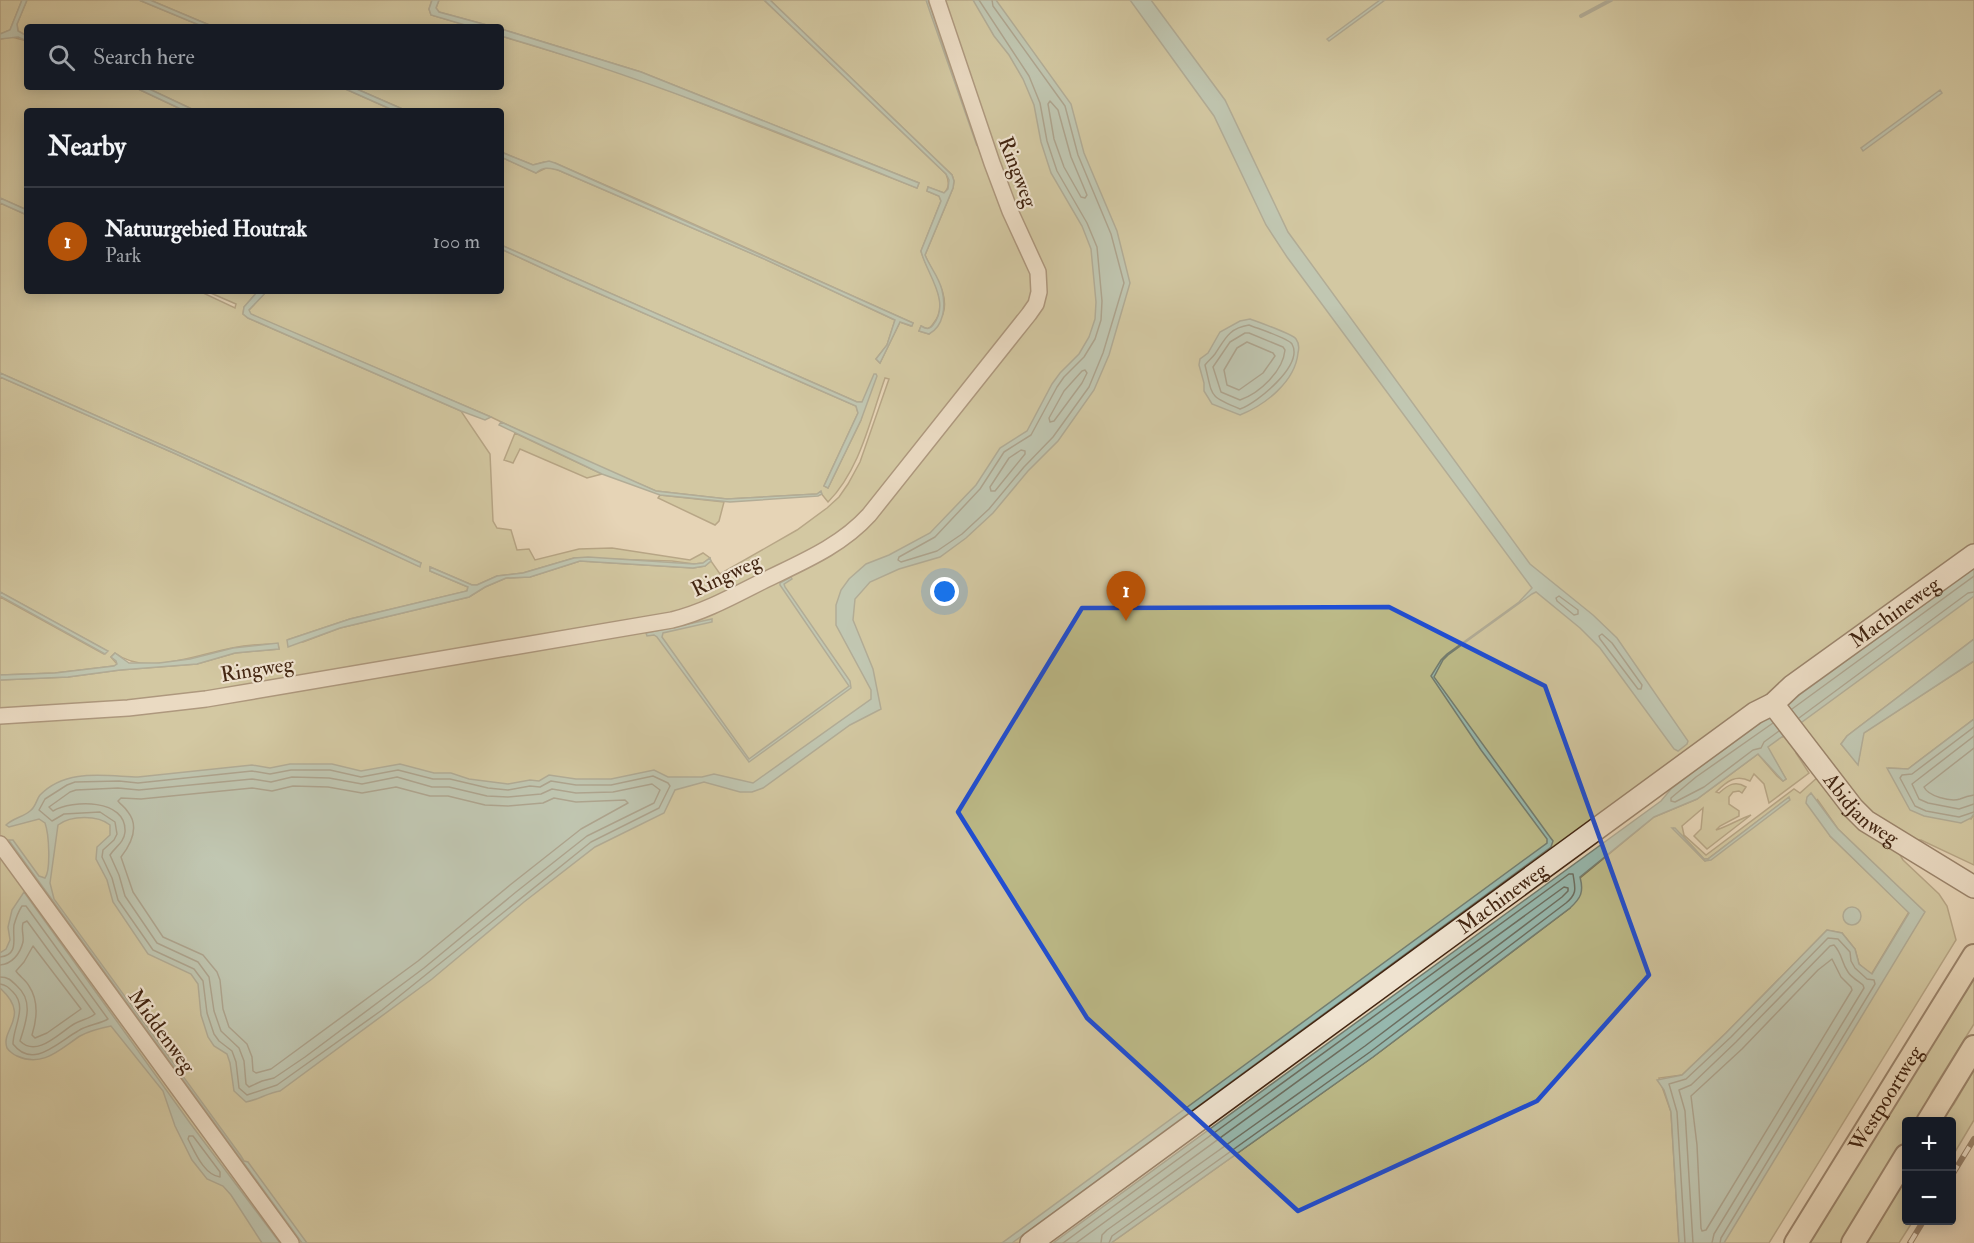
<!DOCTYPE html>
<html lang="en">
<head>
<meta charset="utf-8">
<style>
  body { margin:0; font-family:"IM FELL Double Pica",serif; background:#20242c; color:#f1f3f6 }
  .controls { position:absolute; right:18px; bottom:18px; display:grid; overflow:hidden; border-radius:6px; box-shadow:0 3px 15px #0003 }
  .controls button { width:54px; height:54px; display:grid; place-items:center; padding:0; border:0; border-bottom:2px solid #363941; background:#171b24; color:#f1f3f6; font:30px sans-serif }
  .you { position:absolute; left:945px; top:592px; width:21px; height:21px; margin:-15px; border:4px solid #fff; border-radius:50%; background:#1a73e8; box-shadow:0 0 0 9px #1a73e833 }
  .badge { display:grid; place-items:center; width:39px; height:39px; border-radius:50%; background:#b45309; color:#fff; font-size:20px; font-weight:700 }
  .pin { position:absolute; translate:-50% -50px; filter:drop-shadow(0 2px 3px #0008) }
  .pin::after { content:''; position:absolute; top:32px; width:21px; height:18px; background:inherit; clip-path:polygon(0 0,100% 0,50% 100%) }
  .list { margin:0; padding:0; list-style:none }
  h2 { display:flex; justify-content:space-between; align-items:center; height:78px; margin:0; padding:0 24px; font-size:26px }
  h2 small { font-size:20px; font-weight:400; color:#9ea1a6 }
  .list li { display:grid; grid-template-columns:39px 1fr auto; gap:18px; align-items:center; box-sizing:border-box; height:108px; padding:0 24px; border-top:2px solid #363941 }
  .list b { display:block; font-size:22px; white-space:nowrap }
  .list p { margin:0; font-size:20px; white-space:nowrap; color:#9ea1a6 }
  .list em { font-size:20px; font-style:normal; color:#9ea1a6 }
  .icon { flex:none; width:33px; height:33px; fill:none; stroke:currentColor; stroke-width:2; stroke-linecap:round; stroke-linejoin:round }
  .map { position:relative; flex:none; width:1974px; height:1243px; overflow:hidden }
  .search { position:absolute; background:#171b24; box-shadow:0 3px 15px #0003; left:24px; top:24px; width:480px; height:66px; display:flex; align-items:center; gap:15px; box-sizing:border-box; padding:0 21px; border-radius:6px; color:#9ea1a6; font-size:22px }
  .panel { position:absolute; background:#171b24; box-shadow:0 3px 15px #0003; left:24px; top:108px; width:480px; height:186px; border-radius:6px }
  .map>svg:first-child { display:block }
  .green { fill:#bdbb89; stroke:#80704d; stroke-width:1.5; fill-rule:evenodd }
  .water { fill:#96b8ae; stroke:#747d6f; stroke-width:1.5 }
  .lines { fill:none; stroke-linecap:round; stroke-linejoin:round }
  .shore { stroke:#6c6e60; stroke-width:1.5 }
  .stream { stroke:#747d6f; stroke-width:4 }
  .street-casing { stroke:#6b513a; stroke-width:18 }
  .secondary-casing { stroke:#422511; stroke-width:24 }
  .primary-casing { stroke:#422511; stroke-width:26 }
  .street { stroke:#efe3d0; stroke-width:15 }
  .secondary { stroke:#efe3d0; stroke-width:21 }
  .primary { stroke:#e6d4b7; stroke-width:22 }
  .rail-casing { stroke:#422511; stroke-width:6 }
  .rail { stroke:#efe3d0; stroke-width:4; stroke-dasharray:11; stroke-linecap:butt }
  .marked { fill:none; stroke:#1d4ed8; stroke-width:4.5; stroke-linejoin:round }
  .labels { text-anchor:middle; stroke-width:4.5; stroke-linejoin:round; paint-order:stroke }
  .street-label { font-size:21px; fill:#422511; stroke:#efe3d0 }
</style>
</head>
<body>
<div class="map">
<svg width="1974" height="1243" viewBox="0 0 1974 1243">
  <rect width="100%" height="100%" fill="#e6d4b7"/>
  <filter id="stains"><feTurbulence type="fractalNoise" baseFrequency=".00333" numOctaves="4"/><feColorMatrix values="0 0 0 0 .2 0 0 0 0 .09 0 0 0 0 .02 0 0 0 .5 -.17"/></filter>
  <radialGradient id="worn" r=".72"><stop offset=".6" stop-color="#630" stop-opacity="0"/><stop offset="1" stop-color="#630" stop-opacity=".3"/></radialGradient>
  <!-- green -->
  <path class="green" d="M0,0h22l-12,30 -10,4z
    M27,0h112l65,27h-177v9l-9,-5 -1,-7z
    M150,0h282l-3,9 2,6 41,12h-258z
    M439,0h325l182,174c3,7 4,14 -2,19l-16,-6 -1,4 12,5 2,5 -20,50c6,21 31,51 12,73 -4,6 -7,5 -12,2l-2,5 10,3c4,-6 11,-13 14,-20 7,-21 -11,-41 -18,-59l28,-67 1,-7 -2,-6 -182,-175h1204v546l-952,697h-727l-295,-405v-158l68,-3 52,-7 77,-6 38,-11 44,-4 -1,-5c-14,0 -31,1 -46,4 -34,6 -86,29 -117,5l-4,4 6,7 -3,2 -59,7 -55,2v-78l104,57 3,-3 -107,-59v-215l176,77 243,112 2,-3 -149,-69 -272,-121v-170l27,12v76h172l36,17 1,-4 -30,-13h52l-14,16 -1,7 5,4 213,93 29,43 3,67 4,7 14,2 6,20 12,-1 6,11 44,-11 33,-1 78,12 13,-7 7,5 -7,5 -9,1 -22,-3 -98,-3 -51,15 -26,3 -20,9h-5l-42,-18v4l38,16 -1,4 -117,28 -63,21 16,2 37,-14 129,-31 16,-10 21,-9 24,-1 50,-16 113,7 12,-2 6,-5 9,13 77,-44 30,-22 12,-11 9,-13 12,-22 29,-83 -4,-1c-15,42 -25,92 -57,124l-8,-10 -3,2 -90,5 -71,-8 -94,-40 -71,-34 -241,-103 -1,-4 18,-19h234v-42l67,31 288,126 2,7 -34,73 4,2 33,-68 4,-22 -3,4h-5l-356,-157v-88l35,16 12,-6 10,3 204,88 133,62 -8,25 -11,14 4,4 20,-41 11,4 2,-3 -242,-109 -116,-51 -11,-1 -11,3 -32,-13v-41h-94l-55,-24h149v-51l103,31 74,27 239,94 2,-5 -278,-111 -140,-43v-2h-7l-55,-15 -3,-4z
    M12,37l15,4v46h107l51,24h-158v99l-27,-12v-159z
    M145,87h196l54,24h-199z
    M515,433l87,41 -15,4 -67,-29 -7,14 -9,-3z
    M660,495l64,7 -5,19 -4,4 -57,-27z
    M1974,558v81l-127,97 -6,8 17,20 5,-31 111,-72v58l-66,50 -20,-1 83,51 3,-5v51l-53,-25 -14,-1 -41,-27 -64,-84 -18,-29z
    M1789,735l8,10 -1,8 13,20 -40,30 -5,-19 -10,-10 -4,7c-14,-7 -23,0 -34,11l3,1c9,-8 16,-13 27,-6l-4,6 -3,-2 -6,1 -4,5v7l10,7v5l-19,10 -4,4c13,-4 23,-11 35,-15l-44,34 -13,-13 7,-7 2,-21 -21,18 2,9 22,20 88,-66 6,4 18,-16 75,66 10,17 36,34 8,12 9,34 -187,303h-46l201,-331 -86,-83 -21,-30 13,37 79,76 -38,63 -12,-11 -4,-15 -13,-16 -15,-3 -101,103 -44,42 -23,3 12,34 8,131h-568l262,-186 197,-149 10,-30 74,-61 43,-18 61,-45 19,22 6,5 3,-2 -19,-32 12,-9zM1788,798l-83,63 -32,-33 10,8 21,23h4z
    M0,850l286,393h-286z
    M1974,966v58l-42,67 -14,30 -12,1v22l-60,99h-42z
    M1974,1070v50l-22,37v-35h-12l14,-18z
    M1906,1170v50l7,1 -14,22h-37z"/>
  <!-- water -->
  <path class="water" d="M22,0h5l-10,24 1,7 9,5v5l-9,-4 -18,2v-5l10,-4z
    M139,0h11l64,27h-10z
    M432,0h7l-3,8 3,4 55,15h-22l-41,-12 -2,-6z
    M764,0h6l182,175 2,6 -1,7 -28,67c5,12 14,22 17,35 4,16 2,36 -13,44l-10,-3 2,-5c5,3 8,4 12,-1 19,-23 -7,-52 -12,-74l20,-50 -2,-5 -12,-5 1,-4 16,6 4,-4 1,-9 -3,-6z
    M926,0h2l49,146 -47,-134z
    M973,0h23l75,104 13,49 33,78 13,52 -21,72 -15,35 -36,51 -30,30 -35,42 -27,25 -26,19 -41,12 -29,13 -15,17 -2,21 20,49 8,40 -31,16 -87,63 -11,4h-12l-36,-10 -29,8 -11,23 -69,34 -71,55 -92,77 -152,112c-13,2 -22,9 -34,11l-12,-11 -4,-28 -3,-9 -13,-8 -6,-9 -7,-22 -3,-31 -7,-10 -43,-20 -35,-52 -6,-22 -11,-21 1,-12 13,-12v-10c-12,-10 -39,-10 -52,0l-8,58 4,16 187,257 3,5 4,1 59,81h-5l-292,-401 -1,-2h4l26,36 6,2c6,-8 4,-44 0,-55l-6,-4 -30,8 -3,-2c7,-7 17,-8 24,-14 6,-4 6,-11 10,-16 26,-27 65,-19 98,-18l114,-12 18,3 20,-4h42l29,7 39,-7 34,9h17l18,6 39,5 22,-4 9,1 10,-6 27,4h35l43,-9 14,7h34l12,-3 39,9 118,-84v-9l-35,-65v-20l5,-15 8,-11 17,-15 23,-9 41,-22 46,-48 24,-37 27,-17 25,-47 8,-11 19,-19 10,-17 6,-18 1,-17 -5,-53 -9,-23 -31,-53 -10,-31 -7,-37 -11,-26 -14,-24 -15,-19z
    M1130,0h21l74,100 63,132 242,332 63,51 24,23 71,103 -1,3 -9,7 -4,-2 -74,-101 -20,-20 -44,-36 -4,2 -84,61 -5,5 -9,17 116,160 3,4 -2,6 -539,396h-10l545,-400v-4l-66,-89 -50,-74 10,-16 6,-6 72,-52 13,-14 -245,-331 -21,-32 -52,-109z
    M1380,0h5l-56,41 -2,-2z
    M501,29l140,43 278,111 -2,5c-137,-55 -274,-111 -416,-152z
    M134,87h11l51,24h-11z
    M341,87h11l55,24h-12z
    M1940,90l2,3 -79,58 -2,-3z
    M501,152l32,13 16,-4 6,2 358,160 -1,3 -12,-4 -20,41 -4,-4 11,-14 8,-25 -133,-62 -204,-88c-9,-2 -14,-4 -22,3l-35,-16z
    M0,198l27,12v5l-27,-12z
    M501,245l356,157h5l12,-28h2l1,2 -16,44 -33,68 -4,-2 34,-73 -2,-7 -288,-126 -67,-31z
    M258,291h9l-18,19 2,4 240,103 -6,3 -24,-9 -213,-93 -5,-4 1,-7z
    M1250,319c8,3 43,15 46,20 3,4 3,10 2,14 -3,29 -33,52 -58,62l-28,-11 -8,-13v-8l-5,-18 1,-6 8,-6 12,-21 20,-11z
    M0,373l272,121 149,69 -1,4 -244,-113 -176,-77z
    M501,422l155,69 71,8 90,-5 4,-3 1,3 -4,2 -88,6 -70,-7 -58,-21 -103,-49z
    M588,557l106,7 9,-1 7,-5 1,3 -6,5 -12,2 -113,-7 -50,16 -24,1 -21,9 -16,10 -129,31 -52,19 -1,-7 63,-21 117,-28 1,-4 -38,-16v-4l42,18h5l20,-9 26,-3 51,-15z
    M1974,568v28l-206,151 18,32 -3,2 -25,-27 -61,45 -43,18 -74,60c4,15 1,21 -10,31l-197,149 -262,186h-58l608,-442 10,-12 22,-17z
    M791,577l1,2 -8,5 1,3 65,94 1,7 -102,74 -92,-125 -3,-2 -7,1 -1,-3 66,-14v3l-49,11 -1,4 87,122 100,-73 -69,-101v-2z
    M0,592l106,58 2,1 -3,3 -105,-58z
    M1974,639v22l-110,72 -6,32 -17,-21 6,-8z
    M278,643l1,6 -44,4 -38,11 -77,6 -52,7 -68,3v-5l55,-2 59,-7 3,-2 -1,-3 -5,-4 4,-4 14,10h30l31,-4 43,-11z
    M1974,719v95l-3,4 -10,5 -37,-7 -14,-6 -23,-42 21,1z
    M1811,793l27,36 87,83 -201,331h-45l-8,-131 -7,-22 -7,-10 25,-5 44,-42 101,-103 15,3 13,16 4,15 13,10 37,-61 -79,-77 -24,-33 1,-6z
    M1789,797l1,3 -79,60 -6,1 -33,-33h3l29,31h4z
    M24,892l166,231 90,120h-18l-31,-48 -8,-9 -16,-7 -15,-19 -17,-34 -12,-35 -52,-65c-10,2 -22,5 -31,10 -20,13 -37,32 -63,20 -3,-1 -8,-5 -10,-8 -7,-19 25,-31 -7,-60v-35l6,-4 4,-9 -2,-13 4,-17z
    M1843 916a9 9 0 1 1 18 0a9 9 0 1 1-18 0Z"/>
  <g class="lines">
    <!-- shore -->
    <path class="shore" d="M979,0l50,76 11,27 7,38 10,30 30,52 10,24 5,54 -1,19 -6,19 -11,18 -20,20 -7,10 -26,48 -27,17 -24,37 -45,48 -36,20 -1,3 3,2 36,-11 25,-17 27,-25 35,-42 29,-30 36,-50 14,-34 21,-70 -13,-49 -33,-79 -13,-49 -72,-100 -1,-6
      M1050,101l8,9 13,47 16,38 -2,3 -4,-1 -17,-30 -10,-28 -6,-35z
      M1249,325c7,3 39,13 43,19 12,21 -35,59 -52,65 -32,-13 -27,-12 -35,-44 3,-4 7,-7 10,-11 10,-15 14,-26 34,-29z
      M1245,333h4l34,14 2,3c-2,21 -25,43 -45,50l-19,-8 -8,-25 17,-25z
      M1247,342l26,11 2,3 -12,17 -24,17 -12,-5 -3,-15 13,-22z
      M1082,371l3,-1 2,3 -5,10 -28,38 -4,1 -1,-4 15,-27z
      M1021,450l4,1v3l-30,37h-4l-1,-4 19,-29z
      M1559,596l19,14v4l-4,1 -17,-14 -1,-3z
      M1602,634l10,9 30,42 -1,4h-3l-38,-50 -1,-3z
      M1792,709l182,-133
      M1799,718l169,-125 6,-1
      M1773,723l-77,54 -25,21v3l4,1 29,-15 49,-37 8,-2 3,-6 15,-11
      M1974,727l-62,47 -10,1 -2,3 15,28 11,5 33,6 15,-5
      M1974,736l-62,48 7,15 9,4 31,6 15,-5
      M1974,748l-50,39c4,9 26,15 36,12 5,-2 8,-3 14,-4
      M291,770h39l31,7 37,-7 35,9h17l38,9 20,2 22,-4 10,1 11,-6 25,4h35l42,-9 15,7 2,3 -11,22 -68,34 -209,168 -105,75 -30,10 -8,-7 -3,-26 -4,-11 -13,-10 -5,-7 -7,-21 -4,-32 -9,-12 -41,-19 -35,-50 -6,-22 -10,-21 1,-7 11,-10 3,-6 -2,-12 -15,-10 -36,2 -12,7 -13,-11 6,-11 22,-14 8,-3 44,-1 19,2 114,-12 18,3z
      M292,777l37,1 33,6 35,-7 35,10h17l38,9 21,1 33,-3 11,-5 24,4 37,-1 39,-8 8,6 -6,13 -67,33 -71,56 -92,76 -119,89 -31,21 -12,3 -13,6 -3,-3 -2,-23 -5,-13 -18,-17 -7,-20 -5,-34 -11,-15 -41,-19 -32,-47 -6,-21 -9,-20c5,-8 14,-12 15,-23 2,-34 -53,-32 -72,-21l-4,-4 21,-15 6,-2 42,-2 21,2 113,-11 19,3z
      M293,786l35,1 34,6 34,-6 34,9h18l37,9 23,1 35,-3 11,-5 22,4 49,-2 3,3 -47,26 -71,56 -92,76 -147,108 -15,4 -3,-2 -1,-14 -5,-13 -18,-17 -6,-18 -3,-29 -3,-8 -14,-17 -40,-18 -30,-45 -12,-35c10,-13 19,-30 7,-45 -3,-5 -7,-7 -10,-11l3,-3 20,1 111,-11 20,3z
      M33,946l48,63 -34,24 -12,5 -3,-3c5,-16 7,-34 -3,-49 -3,-6 -10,-10 -13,-15l8,-9z
      M0,957c20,-2 12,-20 14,-32 2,-7 4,-13 8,-19h4l82,113c-8,5 -21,6 -30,12 -20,11 -45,39 -65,13 0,-17 15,-37 0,-52 -5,-5 -7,-7 -13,-8
      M1832,959l9,18 10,10 1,3 -146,240 -4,1 -1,-3 -4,-83 -6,-49 51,-47 76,-79z
      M0,965c12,-1 20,-11 23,-23 1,-7 -2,-12 0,-19l4,-2 68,93c-6,5 -14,6 -21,10 -15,9 -37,34 -54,17 6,-19 14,-40 -3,-55 -6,-6 -9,-9 -17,-9
      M189,1136h4l27,36v5c-16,-2 -25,-25 -32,-38z
      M1063,1243l506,-369h4c2,14 5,19 -7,29l-196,149 -258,184 -3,7
      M1076,1243l488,-356 4,1v3l-6,6 -197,149 -258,184 -5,5 -1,8
      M1685,1243l-8,-131 -8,-28 17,-5 45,-42 97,-99 10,1 12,13 1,9 4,7 12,11 7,1 1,4 -154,254 -1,5
      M1693,1243l-8,-132 -6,-21 12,-5 45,-43 94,-96 4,-1c9,10 7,17 14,27 3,5 10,9 15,13l1,3 -150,246 -2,9"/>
    <!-- stream -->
    <path class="stream" d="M1581,16l30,-16"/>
    <defs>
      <path id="street" d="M0,716l128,-8 78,-9 466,-79c33,-8 63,-25 93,-40 37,-18 76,-34 104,-65l160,-201 7,-10 3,-12 -1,-20 -28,-61 -18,-48 -55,-163
        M0,844l291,399"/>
      <g id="secondary">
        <path id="s1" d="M1773,704l80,104 13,13 108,66"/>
        <path id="s2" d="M1031,1243l724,-530 18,-9 19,-18 182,-131"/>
      </g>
      <g id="primary">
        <path d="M1928,1122l46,-75"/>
        <path id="s3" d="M1796,1243l178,-287"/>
        <path d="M1853,1243l53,-87"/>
      </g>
    </defs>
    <!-- street casing -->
    <use href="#street" class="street-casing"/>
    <!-- secondary casing -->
    <use href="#secondary" class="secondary-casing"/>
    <!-- primary casing -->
    <use href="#primary" class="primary-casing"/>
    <!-- street -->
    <use href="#street" class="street"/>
    <!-- secondary -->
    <use href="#secondary" class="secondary"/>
    <!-- primary -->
    <use href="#primary" class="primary"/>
    <defs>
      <path id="rail" d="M1952,1175l22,-36
        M1910,1243l14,-23"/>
    </defs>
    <!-- rail casing -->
    <use href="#rail" class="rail-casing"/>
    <!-- rail -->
    <use href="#rail" class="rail"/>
  </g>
  <!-- marked area -->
  <path d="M0 0H1974V1243H0ZM1389,607l156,79 104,289 -112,126 -239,110 -211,-193 -129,-206 124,-204z" fill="#e6d4b7" fill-opacity=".55" fill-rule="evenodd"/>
  <path class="marked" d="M1389,607l156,79 104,289 -112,126 -239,110 -211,-193 -129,-206 124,-204z"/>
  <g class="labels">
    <!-- street labels -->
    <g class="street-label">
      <text transform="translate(1018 172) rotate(69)" y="7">Ringweg</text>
      <text transform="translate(726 575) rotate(-25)" y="7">Ringweg</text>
      <text dy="7" stroke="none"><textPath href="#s2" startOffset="1070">Machineweg</textPath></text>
      <text transform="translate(257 669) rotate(-9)" y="7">Ringweg</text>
      <text dy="7" stroke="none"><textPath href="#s1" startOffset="138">Abidjanweg</textPath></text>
      <text dy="7" stroke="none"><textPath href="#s2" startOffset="584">Machineweg</textPath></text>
      <text transform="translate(162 1031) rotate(54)" y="7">Middenweg</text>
      <text dy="7" stroke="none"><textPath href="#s3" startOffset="170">Westpoortweg</textPath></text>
    </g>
  </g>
  <rect width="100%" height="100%" filter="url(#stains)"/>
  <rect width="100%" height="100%" fill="url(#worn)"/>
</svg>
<div class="controls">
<button>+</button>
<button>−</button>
</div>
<div class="you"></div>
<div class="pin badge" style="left:1126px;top:621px">1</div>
<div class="search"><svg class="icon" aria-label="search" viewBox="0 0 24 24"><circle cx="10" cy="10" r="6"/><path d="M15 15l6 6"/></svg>Search here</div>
<section class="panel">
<h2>Nearby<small></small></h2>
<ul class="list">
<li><span class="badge">1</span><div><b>Natuurgebied Houtrak</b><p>Park</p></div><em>100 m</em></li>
</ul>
</section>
</div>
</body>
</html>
